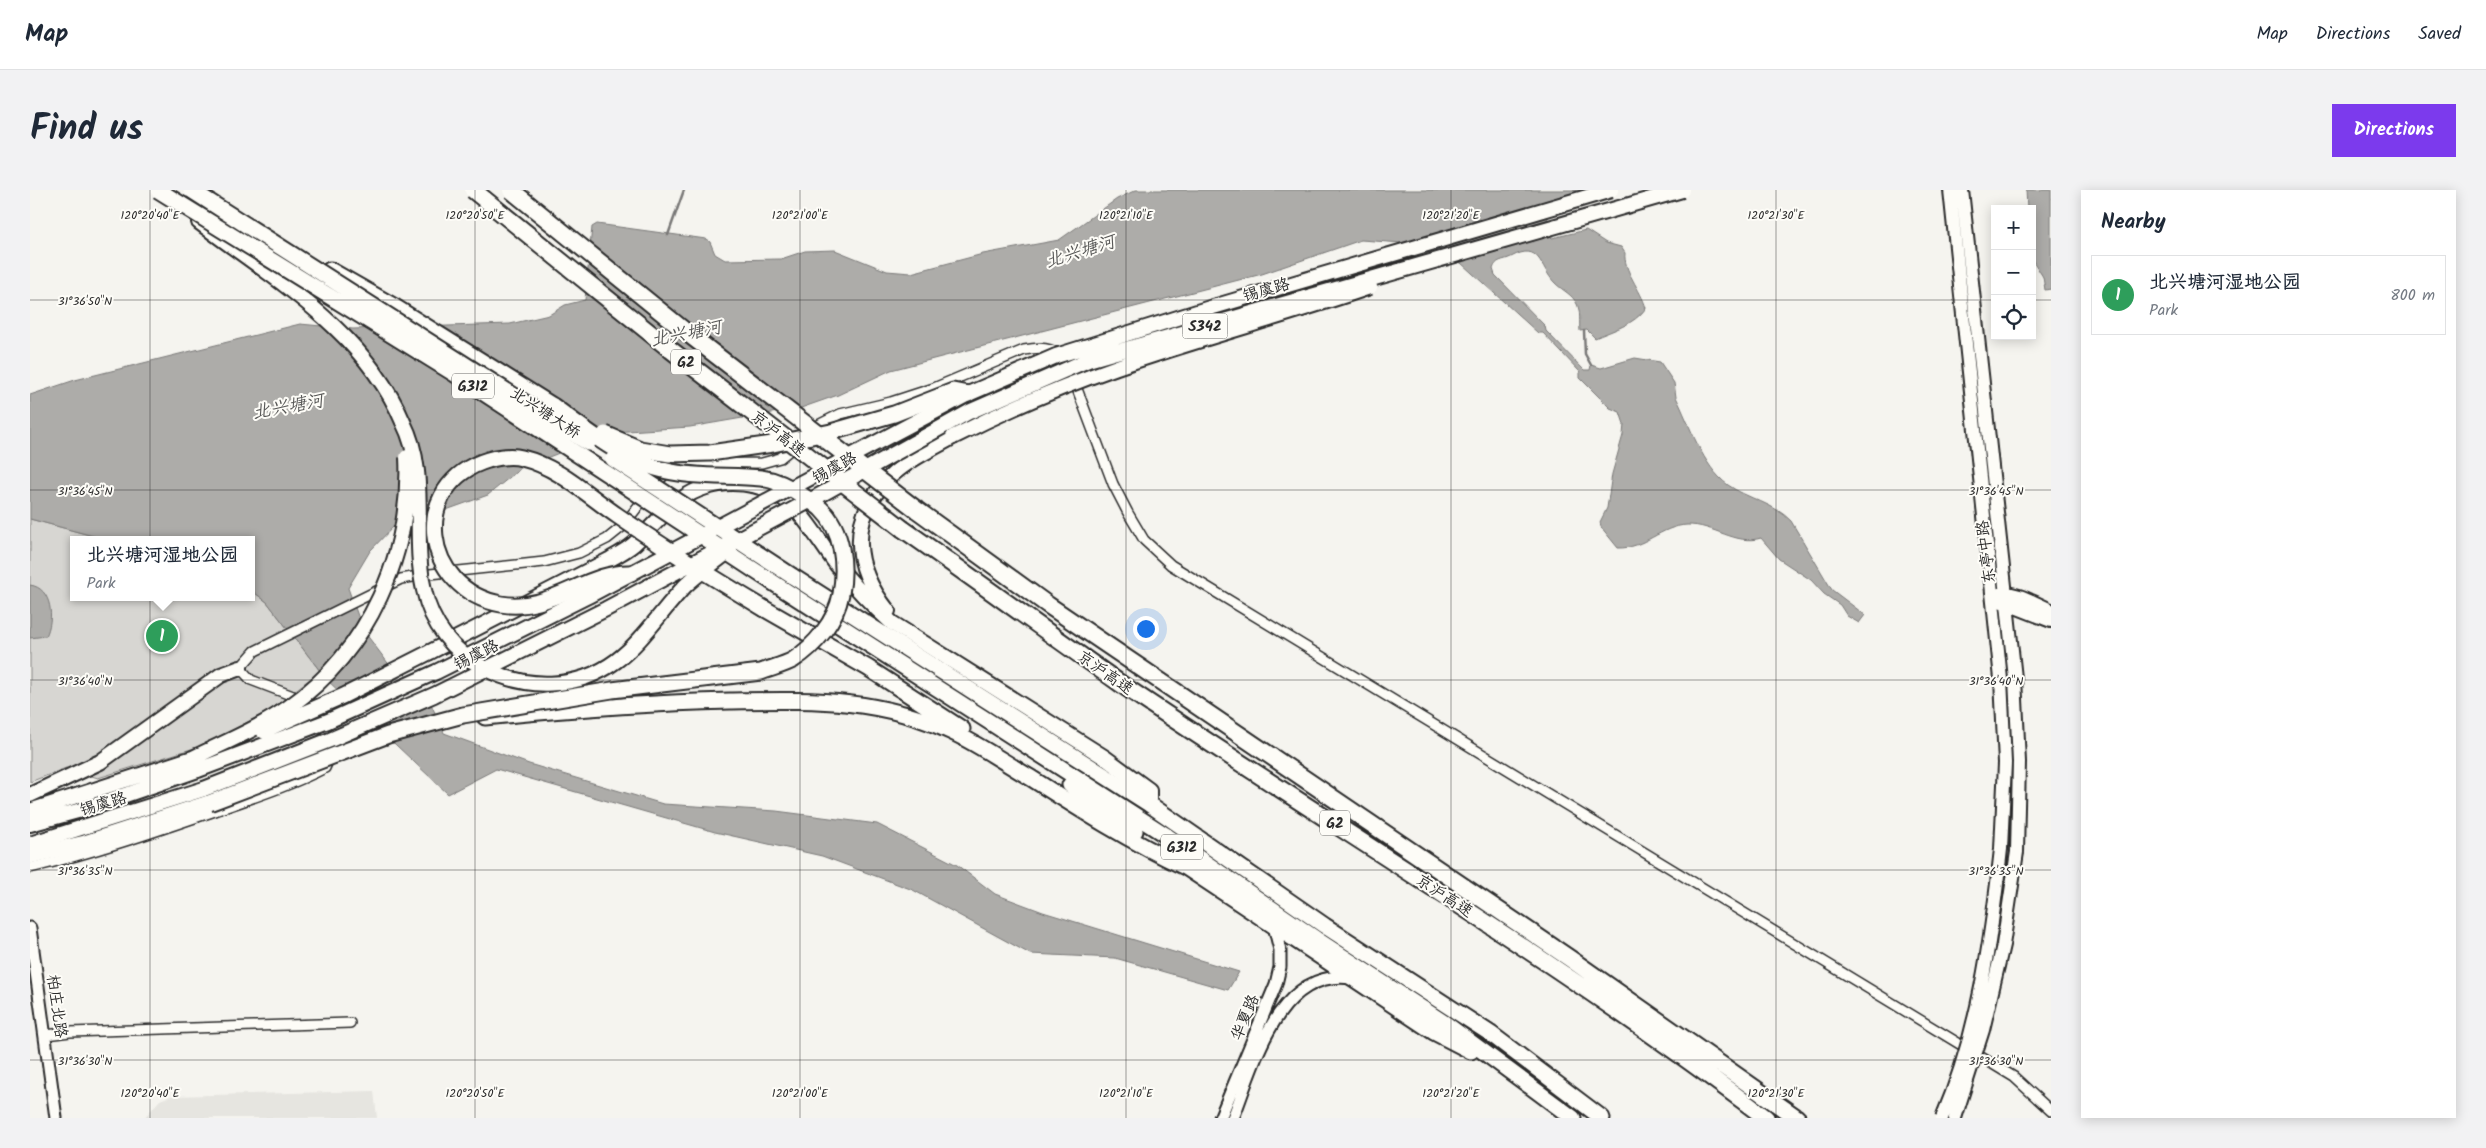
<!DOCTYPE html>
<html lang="en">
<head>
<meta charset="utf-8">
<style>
  body { margin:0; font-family:Kalam,"LXGW WenKai TC",sans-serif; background:#f2f2f3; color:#1f2937 }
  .controls { position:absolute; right:15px; top:15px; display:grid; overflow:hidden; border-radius:0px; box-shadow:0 2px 12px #0003 }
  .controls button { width:45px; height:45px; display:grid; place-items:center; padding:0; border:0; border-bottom:1px solid #e0e1e3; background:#fff; color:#1f2937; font:25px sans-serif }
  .you { position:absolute; left:1115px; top:438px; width:18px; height:18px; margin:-12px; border:4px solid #fff; border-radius:50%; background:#1a73e8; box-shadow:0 0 0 8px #1a73e833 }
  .badge { display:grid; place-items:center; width:32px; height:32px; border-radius:50%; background:#7c3aed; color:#fff; font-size:16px; font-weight:700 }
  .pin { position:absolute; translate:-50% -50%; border:2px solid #fff; box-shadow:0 1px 5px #0006 }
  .popup { position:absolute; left:40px; top:346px; width:185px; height:65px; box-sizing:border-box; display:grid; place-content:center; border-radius:0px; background:#fff; filter:drop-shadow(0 1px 4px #0005); font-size:16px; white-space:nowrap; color:#747a83 }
  .popup b { font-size:19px; color:#1f2937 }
  .popup::after { content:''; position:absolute; left:50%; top:100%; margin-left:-10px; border:10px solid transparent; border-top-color:#fff }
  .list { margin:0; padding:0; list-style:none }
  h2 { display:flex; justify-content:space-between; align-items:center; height:65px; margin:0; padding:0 20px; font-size:21px }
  h2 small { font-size:16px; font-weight:400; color:#747a83 }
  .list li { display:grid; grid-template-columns:32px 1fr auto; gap:15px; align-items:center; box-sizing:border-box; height:80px; margin:0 10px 10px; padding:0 10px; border:1px solid #e0e1e3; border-radius:0px }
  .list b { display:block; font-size:19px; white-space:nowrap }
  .list p { margin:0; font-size:16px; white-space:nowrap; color:#747a83 }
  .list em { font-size:16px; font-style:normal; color:#747a83 }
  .icon { flex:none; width:28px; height:28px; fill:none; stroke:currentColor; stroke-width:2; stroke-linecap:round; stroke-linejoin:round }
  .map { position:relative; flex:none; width:2021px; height:928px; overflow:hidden; border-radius:0px }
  header { display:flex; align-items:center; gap:30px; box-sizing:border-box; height:70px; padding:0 25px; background:#fff; border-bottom:1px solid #e0e1e3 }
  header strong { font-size:24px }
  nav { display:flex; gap:28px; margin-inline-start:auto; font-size:18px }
  .intro { display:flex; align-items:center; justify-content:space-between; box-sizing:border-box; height:120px; padding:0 30px }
  h1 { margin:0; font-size:35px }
  .button { padding:12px 22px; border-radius:0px; background:#7c3aed; color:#fff; font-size:18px; font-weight:700 }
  main { display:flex; gap:30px; padding:0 30px }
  aside { flex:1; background:#fff; border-radius:0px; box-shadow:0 2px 12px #0003 }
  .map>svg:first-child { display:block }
  .built { fill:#e6e5e0 }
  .green { fill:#d7d6d2; stroke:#81807e }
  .water { fill:#adaca9; stroke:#797877 }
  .pier { fill:#f5f4ef }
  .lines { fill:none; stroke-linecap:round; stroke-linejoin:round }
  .stream { stroke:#797877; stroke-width:2.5 }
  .minor-casing { stroke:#2b2b2b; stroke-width:12 }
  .tertiary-casing { stroke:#2b2b2b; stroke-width:15 }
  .secondary-casing { stroke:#2b2b2b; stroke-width:16 }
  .primary-casing { stroke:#2b2b2b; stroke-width:18 }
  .trunk-casing { stroke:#2b2b2b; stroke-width:19 }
  .motorway-casing { stroke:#2b2b2b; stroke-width:20 }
  .minor { stroke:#fdfcf7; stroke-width:9 }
  .tertiary { stroke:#fdfcf7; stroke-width:11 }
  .secondary { stroke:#fdfcf7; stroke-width:12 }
  .primary { stroke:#fdfcf7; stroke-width:14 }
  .trunk { stroke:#fdfcf7; stroke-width:15 }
  .motorway { stroke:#fdfcf7; stroke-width:16 }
  .secondary-bridge-casing { stroke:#2b2b2b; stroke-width:16; stroke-linecap:butt }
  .primary-bridge-casing { stroke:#2b2b2b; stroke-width:18; stroke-linecap:butt }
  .trunk-bridge-casing { stroke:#2b2b2b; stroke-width:19; stroke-linecap:butt }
  .motorway-bridge-casing { stroke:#2b2b2b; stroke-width:20; stroke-linecap:butt }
  .secondary-bridge { stroke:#fdfcf7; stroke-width:12 }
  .primary-bridge { stroke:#fdfcf7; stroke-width:14 }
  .trunk-bridge { stroke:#fdfcf7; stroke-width:15 }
  .motorway-bridge { stroke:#fdfcf7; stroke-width:16 }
  .ticks { fill:none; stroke:#2b2b2b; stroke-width:1; stroke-opacity:0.45 }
  .labels { text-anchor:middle; stroke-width:4; stroke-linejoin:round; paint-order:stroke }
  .shield { fill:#fdfcf7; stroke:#6a6a68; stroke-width:1 }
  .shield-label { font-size:15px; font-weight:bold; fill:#2b2b2b }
  .street-label { font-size:16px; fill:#2b2b2b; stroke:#fdfcf7 }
  .water-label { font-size:18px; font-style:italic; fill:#585857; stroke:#fdfcf7 }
  .ticks-label { font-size:12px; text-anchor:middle; fill:#2b2b2b; stroke:#fdfcf7; stroke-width:4; stroke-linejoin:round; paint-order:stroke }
</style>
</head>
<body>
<header>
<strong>Map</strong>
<nav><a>Map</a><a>Directions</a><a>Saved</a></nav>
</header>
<div class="intro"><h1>Find us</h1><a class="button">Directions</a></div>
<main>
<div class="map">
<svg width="2021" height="928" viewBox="0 0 2021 928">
  <rect width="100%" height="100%" fill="#f5f4ef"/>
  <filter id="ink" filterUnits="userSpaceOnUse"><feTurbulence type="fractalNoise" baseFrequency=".02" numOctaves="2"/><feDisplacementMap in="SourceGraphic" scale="10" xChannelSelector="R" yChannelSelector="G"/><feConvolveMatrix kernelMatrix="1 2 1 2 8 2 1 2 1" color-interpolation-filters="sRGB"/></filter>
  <g filter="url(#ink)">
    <!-- built -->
    <path class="built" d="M344,901l3,27h-233l16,-18 11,-4z"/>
    <!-- green -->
    <path class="green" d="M0,329l78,21h-35v57h178v-7l16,12 53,69 -50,39 -66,35 -106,33 -32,-10 -36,14z"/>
    <!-- water -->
    <path class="water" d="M1106,0h466l-4,12 -48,13 -4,6 2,13 4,4 34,-8 20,13 15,4 4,6c-2,17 16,37 21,55 -12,17 -33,22 -51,30l-8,-8 -7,1c-1,-9 1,-19 -3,-27 -5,-10 -14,-13 -22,-21 -16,-16 -14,-42 -44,-26 -8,4 -15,2 -18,12l2,6 50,51 1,5 38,39h6l1,-5 10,3 34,-10 25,4 14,21 2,14c14,28 26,69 52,88 20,14 46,18 63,36l41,69 33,25 -6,8 -12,-7 -7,-11 -16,-11 -13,-14 -32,-21 -18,-21c-25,8 -48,-14 -74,-13 -26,1 -43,24 -69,23l-17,-21 -1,-5 7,-14 5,-34 11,-39 1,-11 -4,-12 -10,-4 -30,-30v-6l-37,-39h-5l-77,-70 -59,-20 -41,-3 -99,34 -371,96 -53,25 -37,13 -111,19 -78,5 -91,36 -33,27 -53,19 -40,11 -25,26 -22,37 15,42 46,61 22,13 13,29 85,31 134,40 113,7 101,13 80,41 38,29 48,18 196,60 -11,18 -113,-32 -85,-4 -117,-64 -91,-34 -107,-24 -219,-63 -48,25 -121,-114 -60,-78 -16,-12v-50h-143l-78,-21v-124l45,-15 225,-56 53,5 157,-5 39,-9 16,-10 20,-5 7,-73 5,-3 109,15 4,3 5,12 10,6 56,-1 24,-8 30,-1 52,21 24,2 72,-19 76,-14 58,-41z
      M1996,0h25v99l-6,1 -2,-13 -11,-18v-50h-5z
      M0,395c23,3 24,35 16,51l-16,2z"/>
    <!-- pier -->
    <path class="pier" d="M372,487l9,12 20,12 -57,27 -27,-26z"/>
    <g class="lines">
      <!-- stream -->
      <path class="stream" d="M638,45l16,-45
        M1554,141l1,23 6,11"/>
      <defs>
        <path id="minor" d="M782,241l8,-7 20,-10 51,-12 43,-14 90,-38c16,-3 27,-3 41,7l48,127 15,29 16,27 27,25 843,512 37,34
          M0,678c63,-15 124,-36 185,-57 37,-13 75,-25 110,-43l4,-9 -5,-27 -14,-26 -17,-10 -42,-16 -11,-12 15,-17 146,-72 29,-5 114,-12 35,-9 28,-14 15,-12 35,-45 13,-12 14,-6 78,-1 18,-5 16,-13
          M16,845l24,-3 280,-9"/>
        <path id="tertiary" d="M0,738l26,190
          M1190,928l56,-134 4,-17v-17l-6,-24
          M1203,928c21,-54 45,-150 118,-140"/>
        <path id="secondary" d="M1920,0l51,489 4,84 -4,86
          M1932,0l53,488 4,84 -2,90
          M1969,404c16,-4 37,10 52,16
          M1972,412l49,19"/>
        <path id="primary" d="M169,32c75,57 166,109 204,200
          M858,421c-35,-44 -41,-93 3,-135 17,-16 41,-27 62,-39
          M400,462l179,-92c9,-6 21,-11 28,-19 15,-14 28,-30 45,-42 13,-10 33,-16 50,-16 59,0 74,41 105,82 17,21 35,40 55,58l212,134 45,33v14
          M0,605l70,-33 121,-87 19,-7
          M0,621l163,-53
          M0,634l55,-15 113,-39
          M0,654l174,-55"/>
        <path id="trunk" d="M300,80l65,37 158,99
          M762,386l357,228 176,122 166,108 111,84
          M753,399l381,245 152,105 130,85 127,94
          M735,419l103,59 94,61
          M455,527c82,-8 163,-14 245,-16 81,-1 148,-4 222,31 28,13 53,31 79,46 50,32 100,64 154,89
          M1040,595l65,46
          M0,666l55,-13 124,-40
          M1148,672l256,170 37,19"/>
        <path id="motorway" d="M887,320l131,95 521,353 228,160
          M873,339c73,51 145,104 218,155 215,145 438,277 645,434"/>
      </defs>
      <!-- minor casing -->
      <use href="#minor" class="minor-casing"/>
      <!-- tertiary casing -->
      <use href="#tertiary" class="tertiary-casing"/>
      <!-- secondary casing -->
      <use href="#secondary" class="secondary-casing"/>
      <!-- primary casing -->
      <use href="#primary" class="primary-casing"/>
      <!-- trunk casing -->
      <use href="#trunk" class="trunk-casing"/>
      <!-- motorway casing -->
      <use href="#motorway" class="motorway-casing"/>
      <!-- minor -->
      <use href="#minor" class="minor"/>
      <!-- tertiary -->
      <use href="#tertiary" class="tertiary"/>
      <!-- secondary -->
      <use href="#secondary" class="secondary"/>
      <!-- primary -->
      <use href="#primary" class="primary"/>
      <!-- trunk -->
      <use href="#trunk" class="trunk"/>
      <!-- motorway -->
      <use href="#motorway" class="motorway"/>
      <defs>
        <path id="secondary-bridge" d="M1912,928c36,-84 49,-178 59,-269
          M1925,928l28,-88 20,-85 14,-93"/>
        <path id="primary-bridge" d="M373,232c27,53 8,112 21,168 7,34 29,62 60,78 42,22 93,22 132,-7 27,-20 46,-51 69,-75 14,-14 30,-23 45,-36
          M923,247c53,-27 107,-50 164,-70 83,-29 169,-51 253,-80
          M233,541l80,-35 87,-44
          M163,568c32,-16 67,-30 96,-51 80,-57 123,-153 118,-250
          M168,580l130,-49 108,-49 152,-76 380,-202 88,-38 157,-49 398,-117
          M174,599l126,-49 104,-45 172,-86 207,-110 156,-87 119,-52 594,-170"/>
        <path id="trunk-bridge" d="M128,0l297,184 328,215
          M161,0l397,253
          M575,244l35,15 30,5 40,-1 63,-9 58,-12 63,-18 59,-23 15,3
          M583,269l179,117
          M601,383c-44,-2 -81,40 -130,31 -79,-14 -93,-120 -13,-144 11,-3 23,-5 34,-2 37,9 65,37 96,58 48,33 97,63 147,93
          M179,613l179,-68 75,-20 149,-25 149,-18c10,-4 23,-7 32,-12 22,-14 43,-39 48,-66 5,-28 2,-64 -20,-85 -5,-5 -12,-9 -18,-13 -13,-9 -26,-16 -42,-18 -31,-3 -63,0 -94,-7 -44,-10 -78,-39 -114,-65"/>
        <path id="motorway-bridge" d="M443,0l198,160 232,179
          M481,0l175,142 231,178"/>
      </defs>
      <!-- secondary-bridge casing -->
      <use href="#secondary-bridge" class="secondary-bridge-casing"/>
      <!-- primary-bridge casing -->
      <use href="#primary-bridge" class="primary-bridge-casing"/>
      <!-- trunk-bridge casing -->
      <use href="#trunk-bridge" class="trunk-bridge-casing"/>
      <!-- motorway-bridge casing -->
      <use href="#motorway-bridge" class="motorway-bridge-casing"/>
      <!-- secondary-bridge -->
      <use href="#secondary-bridge" class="secondary-bridge"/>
      <!-- primary-bridge -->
      <use href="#primary-bridge" class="primary-bridge"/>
      <!-- trunk-bridge -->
      <use href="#trunk-bridge" class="trunk-bridge"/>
      <!-- motorway-bridge -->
      <use href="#motorway-bridge" class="motorway-bridge"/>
    </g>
  </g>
  <!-- ticks -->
  <path class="ticks" d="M120,0v928M445,0v928M770,0v928M1096,0v928M1421,0v928M1746,0v928M0,110h1965M2002,110h19M0,300h2021M0,490h2021M0,680h2021M0,870h2021"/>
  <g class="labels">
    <!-- shield labels -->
    <g class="shield">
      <rect x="1152.5" y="123.5" width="45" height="25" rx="4"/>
      <rect x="641" y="159.5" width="30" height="25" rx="4"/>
      <rect x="422" y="183.5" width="42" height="25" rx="4"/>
      <rect x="1290" y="620.5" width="30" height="25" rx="4"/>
      <rect x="1131" y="644.5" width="42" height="25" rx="4"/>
    </g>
    <g class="shield-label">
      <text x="1175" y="141">S342</text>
      <text x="656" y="177">G2</text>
      <text x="443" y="201">G312</text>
      <text x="1305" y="638">G2</text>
      <text x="1152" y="662">G312</text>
    </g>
    <!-- street labels -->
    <g class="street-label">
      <text transform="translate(1236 99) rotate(-16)" y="6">锡虞路</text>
      <text transform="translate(516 222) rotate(33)" y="6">北兴塘大桥</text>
      <text transform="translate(749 243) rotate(38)" y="6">京沪高速</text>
      <text transform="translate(804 277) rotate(-29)" y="6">锡虞路</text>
      <text transform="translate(1955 362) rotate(-97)" y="6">东亭中路</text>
      <text transform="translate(446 464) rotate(-27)" y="6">锡虞路</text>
      <text transform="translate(1076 482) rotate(35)" y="6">京沪高速</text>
      <text transform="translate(73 613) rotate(-17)" y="6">锡虞路</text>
      <text transform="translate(1415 705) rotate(33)" y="6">京沪高速</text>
      <text transform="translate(28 816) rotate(82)" y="6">柏庄北路</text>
      <text transform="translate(1214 827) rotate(-67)" y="6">华夏路</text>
    </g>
    <!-- water labels -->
    <g class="water-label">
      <text transform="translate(1050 61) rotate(-17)" y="6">北兴塘河</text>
      <text transform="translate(656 143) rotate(-11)" y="6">北兴塘河</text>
      <text transform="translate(258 216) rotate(-10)" y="6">北兴塘河</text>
    </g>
  </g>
  <g class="ticks-label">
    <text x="120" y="29">120°20'40"E</text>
    <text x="445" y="29">120°20'50"E</text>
    <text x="770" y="29">120°21'00"E</text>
    <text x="1096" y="29">120°21'10"E</text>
    <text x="1421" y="29">120°21'20"E</text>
    <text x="1746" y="29">120°21'30"E</text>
    <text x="55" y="115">31°36'50"N</text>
    <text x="55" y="305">31°36'45"N</text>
    <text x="1966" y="305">31°36'45"N</text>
    <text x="55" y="495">31°36'40"N</text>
    <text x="1966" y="495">31°36'40"N</text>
    <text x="55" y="685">31°36'35"N</text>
    <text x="1966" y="685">31°36'35"N</text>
    <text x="55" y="875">31°36'30"N</text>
    <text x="1966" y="875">31°36'30"N</text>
    <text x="120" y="907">120°20'40"E</text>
    <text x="445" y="907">120°20'50"E</text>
    <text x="770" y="907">120°21'00"E</text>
    <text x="1096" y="907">120°21'10"E</text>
    <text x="1421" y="907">120°21'20"E</text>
    <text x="1746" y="907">120°21'30"E</text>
  </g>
</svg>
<div class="controls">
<button>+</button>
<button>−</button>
<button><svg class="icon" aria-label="locate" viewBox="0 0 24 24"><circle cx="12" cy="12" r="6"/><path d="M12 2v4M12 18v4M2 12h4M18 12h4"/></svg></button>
</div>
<div class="you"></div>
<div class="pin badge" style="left:132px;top:446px;background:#2e9e5b">1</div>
<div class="popup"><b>北兴塘河湿地公园</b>Park</div>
</div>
<aside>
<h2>Nearby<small></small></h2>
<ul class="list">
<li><span class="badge" style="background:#2e9e5b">1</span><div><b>北兴塘河湿地公园</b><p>Park</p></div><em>800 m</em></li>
</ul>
</aside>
</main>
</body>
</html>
